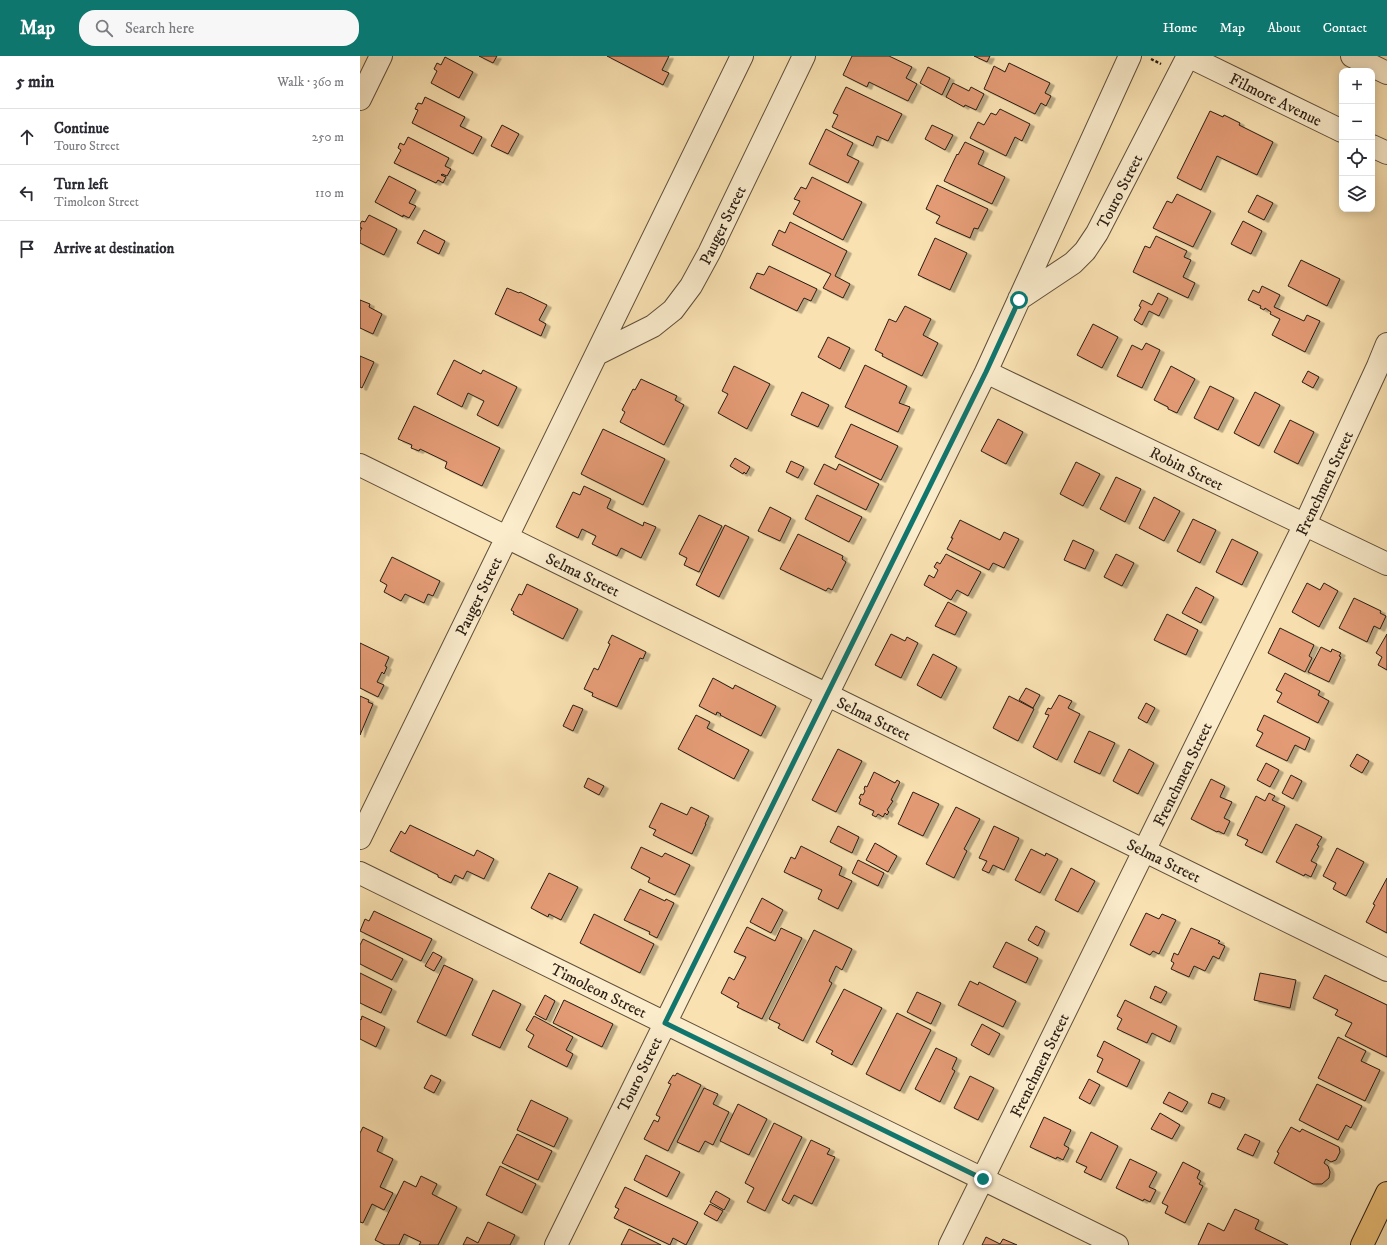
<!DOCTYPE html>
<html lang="en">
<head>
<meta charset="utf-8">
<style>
  body { margin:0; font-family:"IM FELL DW Pica",serif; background:#f7f7f7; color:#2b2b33 }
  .controls { position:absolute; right:12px; top:12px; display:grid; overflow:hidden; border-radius:8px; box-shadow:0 2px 10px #0003 }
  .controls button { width:36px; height:36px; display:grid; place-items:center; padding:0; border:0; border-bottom:1px solid #e1e1e2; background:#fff; color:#2b2b33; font:20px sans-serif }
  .stop { position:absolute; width:12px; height:12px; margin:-9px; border:3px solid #0f766e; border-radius:50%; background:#fff }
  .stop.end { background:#0f766e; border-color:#fff; box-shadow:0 1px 4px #0008 }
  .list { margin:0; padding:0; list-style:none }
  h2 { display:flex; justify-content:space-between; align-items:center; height:52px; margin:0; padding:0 16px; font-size:17px }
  h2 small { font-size:13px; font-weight:400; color:#7c7c81 }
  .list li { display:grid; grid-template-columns:26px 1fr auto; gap:12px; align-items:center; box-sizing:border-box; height:56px; padding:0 16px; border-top:1px solid #e1e1e2 }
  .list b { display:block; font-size:15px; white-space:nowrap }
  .list p { margin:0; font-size:13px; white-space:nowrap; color:#7c7c81 }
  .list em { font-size:13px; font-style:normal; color:#7c7c81 }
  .icon { flex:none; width:22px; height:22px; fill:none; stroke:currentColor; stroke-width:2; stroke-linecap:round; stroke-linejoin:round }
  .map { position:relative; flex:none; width:1027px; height:1189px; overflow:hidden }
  header { display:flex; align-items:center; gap:24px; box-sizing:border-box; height:56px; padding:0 20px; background:#0f766e; color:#fff }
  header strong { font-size:19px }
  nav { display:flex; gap:22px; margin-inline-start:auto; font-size:14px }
  .search { width:280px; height:36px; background:#f7f7f7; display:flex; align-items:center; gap:10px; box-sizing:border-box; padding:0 14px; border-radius:16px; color:#7c7c81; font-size:15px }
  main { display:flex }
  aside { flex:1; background:#fff }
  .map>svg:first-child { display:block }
  .building { fill:#e39b74; stroke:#2a1d13; filter:url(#shadow) }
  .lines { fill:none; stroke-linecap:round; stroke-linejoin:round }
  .minor-casing { stroke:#5e4e3a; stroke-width:24 }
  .major-casing { stroke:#2a1d13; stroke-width:24 }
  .path { stroke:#2a1d13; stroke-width:2.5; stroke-dasharray:3 2; stroke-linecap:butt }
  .minor { stroke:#fbeccc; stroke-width:22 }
  .major { stroke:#ecc078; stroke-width:22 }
  .route { stroke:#0f766e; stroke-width:5 }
  .labels { text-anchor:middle; stroke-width:3; stroke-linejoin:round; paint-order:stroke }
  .street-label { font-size:16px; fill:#2a1d13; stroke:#fbeccc }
</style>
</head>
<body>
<header>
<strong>Map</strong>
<div class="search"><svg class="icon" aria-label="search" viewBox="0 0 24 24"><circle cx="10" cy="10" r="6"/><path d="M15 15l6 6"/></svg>Search here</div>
<nav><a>Home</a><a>Map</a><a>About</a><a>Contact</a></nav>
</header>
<main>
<aside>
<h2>5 min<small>Walk · 360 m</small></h2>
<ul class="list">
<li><svg class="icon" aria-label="ahead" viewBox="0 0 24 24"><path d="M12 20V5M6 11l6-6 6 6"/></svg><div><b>Continue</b><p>Touro Street</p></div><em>250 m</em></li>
<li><svg class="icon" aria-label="left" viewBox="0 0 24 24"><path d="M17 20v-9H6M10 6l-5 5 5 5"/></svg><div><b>Turn left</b><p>Timoleon Street</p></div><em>110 m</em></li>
<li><svg class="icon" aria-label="arrive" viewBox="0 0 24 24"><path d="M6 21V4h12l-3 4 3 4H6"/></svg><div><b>Arrive at destination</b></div></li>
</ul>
</aside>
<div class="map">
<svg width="1027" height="1189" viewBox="0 0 1027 1189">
  <defs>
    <filter id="shadow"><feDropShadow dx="4.5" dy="2.5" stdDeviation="0" flood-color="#0004"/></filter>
  </defs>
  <rect width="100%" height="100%" fill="#f9e1b1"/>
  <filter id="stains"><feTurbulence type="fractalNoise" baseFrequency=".005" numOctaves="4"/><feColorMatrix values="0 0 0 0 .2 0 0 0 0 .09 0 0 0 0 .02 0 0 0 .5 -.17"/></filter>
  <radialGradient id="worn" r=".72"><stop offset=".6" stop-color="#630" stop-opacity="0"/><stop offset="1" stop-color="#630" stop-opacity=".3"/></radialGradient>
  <!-- building -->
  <path class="building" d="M119,0h18l-4,7z
    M247,0h62l-7,14 7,3 -6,12z
    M492,0h37l23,11 -6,11 11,6 -9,17 -39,-19 -2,5 -24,-12z
    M614,0h16l-3,6z
    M85,1l28,15 -14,26 -28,-15 6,-12 -3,-2 3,-6 4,2z
    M649,7l41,20 -5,10 6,3 -5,10 -5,-3 -6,11 -51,-25 10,-23 11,6z
    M568,11l22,11 -8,17 -22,-12z
    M593,27l16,8 2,-4 13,7 -8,16 -11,-5 -1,2 -18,-10z
    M486,31l56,27 -14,27 -11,-5 -4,10 -41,-19 6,-12 -5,-2z
    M65,41l40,20 -5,9 22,11 -9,17 -61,-31 6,-13 -3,-1 3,-6 4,1z
    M640,53l30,15 -8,17 -7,-4 -9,19 -36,-18 8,-16 6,3 7,-12 5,2z
    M850,55l13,6 1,-2 16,8 -1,2 34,17 -16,33 -40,-19 -16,34 -24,-12z
    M142,69l17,9 -11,20 -17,-8z
    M572,69l21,10 -8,15 -20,-11z
    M466,73l27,14 -6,12 12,6 -11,22 -39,-19z
    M48,81l41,21 -4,8 6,3 -4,7 -5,-2 -1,1 5,2 -3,6 -5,-3 -2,3 -42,-20 7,-13 -3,-2 2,-5 4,2z
    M605,86l19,9 -6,13 27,13 -13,27 -48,-23 13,-27 1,1z
    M29,120l27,14 -7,13 7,3 -7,12 -6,-3v2l-28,-15z
    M452,121l50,25 -19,38 -50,-26 7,-13 -6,-2 7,-12 5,2z
    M577,129l51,24 -10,20 -4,-1 -4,10 -34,-15 4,-7 -14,-7z
    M817,138l34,17 -18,36 -40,-19 14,-27 5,2z
    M897,139l16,8 -9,17 -16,-8z
    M9,159l28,14 -13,26 -24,-12v-12l2,-3h-2v-4l2,-3 3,1z
    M883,165l19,10 -11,23 -20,-10z
    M430,166l57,29 -12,25 15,8 -7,14 -20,-10 8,-14 -59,-29 7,-15 6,3z
    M64,174l21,11 -6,13 -22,-11z
    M796,180l31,15 -3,6 7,3 -8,17 12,6 -7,15 -55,-26 12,-26 5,2z
    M575,182l32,15 -17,37 -32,-15z
    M941,204l39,19 -13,27 -39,-20z
    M409,210l48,23 -6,12 -7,-3 -7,13 -47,-23 7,-15 7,2z
    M902,230l18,9 -6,12 30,14 3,-6 13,6 -15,31 -33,-17 8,-16 -10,-5 1,-2 -6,-4 -1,2 -4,-2 1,-2 -13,-6 5,-10 6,3z
    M147,232l12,5 1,-1 27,13 -8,15 7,4 -5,12 -46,-22z
    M798,237l10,5 -9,18 -10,-5 -7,14 -8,-5 7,-13 -2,-1 3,-6 10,5z
    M0,244l10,4 -1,3 13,7 -9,20 -13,-6z
    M545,250l26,13 -8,16 15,8 -16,33 -40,-20 1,-2 -8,-4 14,-31 7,3z
    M733,268l25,13 -16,31 -25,-13z
    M468,281l22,11 -10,21 -22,-12z
    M786,287l14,7 -18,38 -25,-12 15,-31 10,5z
    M0,300l14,6 -12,26 -2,-1z
    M94,304l27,14 2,-4 34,17 -19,39 -21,-11 7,-14 -16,-8 -6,14 -25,-13z
    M505,309l42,21 -8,17 11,4 -12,25 -53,-25z
    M374,310l36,18 -23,45 -29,-16 10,-19 -6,-3z
    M811,310l24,13 -18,34 -9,-4v-2l-14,-7z
    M948,315l11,6 -6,11 -11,-6z
    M281,323l36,17 -2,4 9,5 -20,40 -44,-23 5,-10 -3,-2 11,-21 2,1z
    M850,330l24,12 -16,32 -24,-12z
    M442,336l27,13 -11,22 -27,-12z
    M895,336l25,13 -21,41 -25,-13z
    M54,350l86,42 -18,38 -37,-18 2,-6 -27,-13 -1,2 -8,-3 1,-3 -14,-6z
    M638,363l25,13 -17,32 -25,-13z
    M930,364l24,12 -16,32 -24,-12z
    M491,368l47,22 -17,34 -46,-23z
    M243,373l62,30 -22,46 -62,-31z
    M375,402l15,9 -4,7 -2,-2 -1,2 -13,-8z
    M431,405l13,6 -6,11 -12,-6z
    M716,406l24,12 -17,32 -23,-12z
    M464,408l12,6 3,-6 40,20 -13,26 -52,-26z
    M756,421l25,12 -16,33 -25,-13z
    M224,430l27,13 -4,9 36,18 1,-4 12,5 -15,31 -20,-10 -4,8 -25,-12 4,-8 -14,-7 -4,9 -22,-11 17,-35 7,3z
    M457,439l45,22 -13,25 -44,-23z
    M794,441l26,14 -16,30 -25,-13z
    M410,451l21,11 -11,23 -22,-10z
    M339,459l23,11 -23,46 -15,-7 3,-7 -8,-4z
    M833,463l23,11 -16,33 -23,-12z
    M600,464l40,20 4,-8 15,7 -15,29 -11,-5 -4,7 -42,-21 6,-11h-2z
    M365,469l24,12 -30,60 -23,-12z
    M438,478l45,22 -1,3 4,3 -14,28 -4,-2 -2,3 -46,-22z
    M872,483l26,13 -16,33 -26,-13z
    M713,484l21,10 -9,19 -21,-9z
    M586,498l35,18 -13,24 -11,-6 -6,10 -27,-15 5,-10 5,3 4,-8 -4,-3 3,-5 3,2z
    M756,498l18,9 -12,23 -18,-9z
    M32,501l48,24 -7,15 -5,-2 -4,9 -19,-9 -4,7 -17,-9 3,-7 -7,-4z
    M947,527l13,7 4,-7 14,8 -19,36 -27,-15z
    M167,528l51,25 -15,30 -50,-25 1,-2 -3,-2 8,-16 3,1z
    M836,531l18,10 -13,26 -19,-10z
    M994,542l27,13 -1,2 6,3 -6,13 -6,-3 -7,16 -28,-14z
    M588,546l19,10 -12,23 -20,-9z
    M807,558l31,16 -12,25 -32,-15z
    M920,572l34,17 -5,11 3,2 -7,14 -37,-19z
    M531,578l14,7 2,-4 11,6 -17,35 -26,-13z
    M1027,578v36l-9,-5 4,-8 -6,-4z
    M252,579l34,17 -3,7 -3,-1 -23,49 -25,-11 1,-3 -9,-4 10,-21 4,2 12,-26 -2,-1z
    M0,587l29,14 -4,9 2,1 -3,7 -2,-2 -5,10 7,3 -6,12 -18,-9z
    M961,591l10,5 1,-3 9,4 -2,3 2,1 -12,25 -21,-10z
    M573,598l24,13 -16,31 -24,-13z
    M925,617l35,18 -2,4 11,6 -11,22 -41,-21 5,-9 -6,-3z
    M353,622l20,11 2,-4 41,21 -15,30 -41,-21 1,-1 -4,-2 -1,3 -17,-9z
    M666,632l14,7 -7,13 -14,-8z
    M699,639l13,6 -4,7 12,6 -23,46 -24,-13 16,-32 -4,-1 3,-6 3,1z
    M0,640l9,4 -1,2 5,2 -13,31z
    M649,640l25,13 -16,32 -25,-13z
    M786,647l9,5 -8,15 -9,-5z
    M213,649l10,4 -10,22 -10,-5z
    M336,659l14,7 -3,6 42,22 -15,29 -56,-30z
    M904,659l46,23 -5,12 -10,-5 -8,16 -31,-15 7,-13 -6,-3z
    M729,675l26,12 -15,31 -26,-12z
    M478,693l24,12 -26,51 -24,-12z
    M769,693l25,14 -16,31 -25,-13z
    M997,698l12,7 -7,12 -12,-7z
    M906,707l13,7 -9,17 -13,-7z
    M514,716l21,11 2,-3 3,2 -9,18 2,1 -6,9 2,2 -2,3 -2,-2 -2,4 -5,-3 -2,3 -4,-2 2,-4 -15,-7 2,-5 -2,-1 2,-4 2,1 2,-4 -1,-2 1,-3 2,1z
    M931,719l11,6 -9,18 -11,-6z
    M228,722l16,8 -5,9 -15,-8z
    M851,723l14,7 -5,11 12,5 -8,16 6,3 -6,13 -6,-3 -1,1 -26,-13z
    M553,736l26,12 -16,32 -25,-12z
    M909,737l6,3 -3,4 13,6 -23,47 -17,-8 3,-5 -11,-5 19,-39 9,5z
    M301,747l26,12 4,-8 18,9 -4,8h1l-14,30 -39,-19 3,-5 -7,-3z
    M596,751l24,12 -16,30 3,2 -13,27 -28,-14z
    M936,768l26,13 -5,8 2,1 -8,15 6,3 -6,13 -6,-3 -1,2 -28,-14z
    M50,769l64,31 3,-6 17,9 -10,20 -17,-8 -4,8 -8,-4 -4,8 -13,-6v-2l-48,-24 11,-20 4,3z
    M478,770l21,11 -7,16 -22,-11z
    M634,770l25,12 -15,32 -11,-5 -4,8 -7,-3 5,-9 -8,-3z
    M515,787l22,13 -9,16 -22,-12z
    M441,790l41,21 -3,8 13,6 -14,28 -20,-10 4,-9 -38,-18 7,-15 4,2z
    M281,791l21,10 3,-4 25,12 -15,30 -27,-13 2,-4 -19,-10z
    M977,792l27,14 -18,34 -13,-7 3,-6 -13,-7z
    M671,793l14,7 1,-3 12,6 -18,34 -25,-13z
    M498,804l26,13 -6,13 -26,-13z
    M711,812l24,13 -17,31 -23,-12z
    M189,817l29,14 -17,33 -12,-6 -1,3 -17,-9z
    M1027,822v55l-21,-11 9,-17 -2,-1z
    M280,833l25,12 1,-2 8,4 -17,35 -8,-4 1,-2 -26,-12z
    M402,842l21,12 -12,23 -21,-11z
    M14,855l58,28 -11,22 -61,-30 5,-12 4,2z
    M786,857l13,6 3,-5 14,6 -17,34 -6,-3 -3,4 -20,-10z
    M234,858l60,30 -14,29 -60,-30z
    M676,870l9,5 -7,15 -10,-6z
    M387,871l28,14 6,-13 21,10 -40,81 -25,-12 2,-4 -18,-10 8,-16 5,3 12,-23 -12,-5z
    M831,872l29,13 -2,2 7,3 -6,13 -6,-3 -8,15 -11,-5 -5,11 -18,-8 3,-6 -3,-2 3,-8 4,2z
    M454,874l38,19 -10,21 -6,-4 -7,15 3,2 -29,58 -25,-13 2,-4 -11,-5z
    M3,883l40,20 -11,21 -32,-16v-19z
    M646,886l32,16 -12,25 -33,-16z
    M73,896l9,5 -8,14 -9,-5z
    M84,909l29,14 -27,57 -29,-14z
    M0,917l32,16 -11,24 -21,-10z
    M900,917l36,7 -6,28 -36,-8z
    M965,919l62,30v52l-42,-21 7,-13 -17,-8 3,-5 -25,-12z
    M610,925l8,4 1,-3 37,19 -13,26 -45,-22z
    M795,930l12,6 -6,11 -11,-5z
    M484,933l38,19 -30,57 -21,-11 2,-3 -17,-9z
    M133,934l28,14 -21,44 -28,-13z
    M557,936l24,11 -10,21 -24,-12z
    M185,939l10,6 -9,19 -11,-6z
    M204,944l49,24 -11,23 -49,-24z
    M765,944l52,26 -7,16 -18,-9 -5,10 -30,-14 5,-10 -5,-3z
    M537,957l34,17 -31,61 -34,-17z
    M2,960l23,11 -9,20 -16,-8v-20l1,1z
    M174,960l39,21 -7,13 7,4 -6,13 -39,-20 6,-12 -8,-5z
    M622,968l18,10 -11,21 -18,-10z
    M978,981l28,14 -5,10 19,9 -15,31 -47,-23z
    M744,985l36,19 -13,27 -30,-15 6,-13 -6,-3z
    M576,992l21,10 -5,11 3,2 -15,31 -25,-13z
    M317,1017l24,12 -33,66 -24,-12 10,-19 4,2 2,-5 -4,-2 15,-31 -3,-1 5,-8 2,1z
    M71,1019l10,5 -7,13 -10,-5z
    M610,1020l24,12 -16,32 -24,-12z
    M729,1023l11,6 -10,19 -11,-6z
    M957,1028l45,22 -11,22 -5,-3 -8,15 -39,-20z
    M344,1032l14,6 -5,10 16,8 -16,33 -8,-4 -6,11 -22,-10z
    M809,1036l19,10 -6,10 -19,-9z
    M852,1037l13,5 -5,10 -12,-5z
    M171,1044l37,18 -14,29 -37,-17z
    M378,1048l29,15 -18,36 -29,-14z
    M800,1057l20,12 -8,14 -21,-10z
    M684,1061l27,13 -7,15 5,3 -6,12 -6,-3 -1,2 -26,-12z
    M414,1067l28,14 -37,74 -18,-9 7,-14 -9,-5z
    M3,1071l20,10 -6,14 16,8 -13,28 13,6 -9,17 -12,-6 -9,19 -3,-1v-89z
    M931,1071l9,5 2,-3 37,18 1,5 -4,8 -5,2 -5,-3 -2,4 4,3 2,6 -1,6 -7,6h-9l-39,-21 5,-10 -2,-1z
    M731,1076l27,14 -17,34 -17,-8 3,-5 -11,-5z
    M157,1078l35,17 -14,29 -36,-17z
    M885,1078l15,7 -7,15 -16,-7z
    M451,1084l19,9 -3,5 8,3 -23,47 -18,-9 -5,9 -7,-4z
    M286,1099l34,17 -13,25 -33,-17z
    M770,1103l27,13 -8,15 7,3 -6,12 -6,-3 -1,2 -27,-13z
    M823,1106l17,9 -3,7 4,3 -2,3 4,2 -18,37 -20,-10 3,-7 -6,-3z
    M140,1110l36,18 -14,29 -36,-18z
    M61,1120l16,8 -5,10 25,13 -19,38h-19l2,-3 -17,-8 -5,11h-14l-10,-5 29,-59 12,6z
    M265,1131l73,35 -12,23 -13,-7 -3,7 -56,-27 5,-9 -4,-2z
    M356,1135l14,8 -6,11 -14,-8z
    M350,1148l13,7 -6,10 -13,-7z
    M875,1153l24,11 -4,9 33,16h-90l10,-22 16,8z
    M128,1166l27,13 -5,10h-47l4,-8 11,6z
    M269,1173l32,16h-40z
    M626,1181l14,7 3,-5 14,6h-35z"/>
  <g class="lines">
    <defs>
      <path id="minor" d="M828,0l154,75
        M992,0l35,17
        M0,43l21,-43
        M1012,90l15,7
        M659,243l54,-36 12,-12 12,-18 91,-177
        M237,298l56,-28 20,-16 18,-24 18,-33 95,-197
        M626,316l401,192
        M0,409l1027,505
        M0,782l382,-782
        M0,817l757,372
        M196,1189l430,-873 144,-316
        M590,1189l355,-721 73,-158 9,-22"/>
      <path id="major" d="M1002,1189l25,-52"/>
    </defs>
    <!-- minor casing -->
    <use href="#minor" class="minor-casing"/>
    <!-- major casing -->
    <use href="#major" class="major-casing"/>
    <!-- path -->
    <path class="path" d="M791,3l10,5"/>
    <!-- minor -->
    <use href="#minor" class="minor"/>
    <!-- major -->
    <use href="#major" class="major"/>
  </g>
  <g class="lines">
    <!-- route -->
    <path class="route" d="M623,1123l-318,-156 321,-651 33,-72"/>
  </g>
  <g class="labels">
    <!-- street labels -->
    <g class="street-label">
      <text transform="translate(916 43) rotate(26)" y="6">Filmore Avenue</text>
      <text transform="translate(759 135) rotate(-63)" y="6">Touro Street</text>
      <text transform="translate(362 169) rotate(-64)" y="6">Pauger Street</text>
      <text transform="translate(827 412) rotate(26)" y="6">Robin Street</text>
      <text transform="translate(964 427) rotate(-65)" y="6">Frenchmen Street</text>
      <text transform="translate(223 518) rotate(26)" y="6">Selma Street</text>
      <text transform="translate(118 540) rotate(-64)" y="6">Pauger Street</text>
      <text transform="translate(514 662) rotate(26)" y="6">Selma Street</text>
      <text transform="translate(822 718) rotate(-64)" y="6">Frenchmen Street</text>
      <text transform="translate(804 804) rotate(26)" y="6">Selma Street</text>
      <text transform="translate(239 934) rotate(26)" y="6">Timoleon Street</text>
      <text transform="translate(679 1009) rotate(-64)" y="6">Frenchmen Street</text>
      <text transform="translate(279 1018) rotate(-64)" y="6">Touro Street</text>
    </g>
  </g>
  <rect width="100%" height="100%" filter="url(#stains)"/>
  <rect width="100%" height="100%" fill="url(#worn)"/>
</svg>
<div class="controls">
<button>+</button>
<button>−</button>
<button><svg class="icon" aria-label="locate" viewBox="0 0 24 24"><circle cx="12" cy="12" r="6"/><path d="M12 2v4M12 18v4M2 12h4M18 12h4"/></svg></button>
<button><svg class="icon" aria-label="layers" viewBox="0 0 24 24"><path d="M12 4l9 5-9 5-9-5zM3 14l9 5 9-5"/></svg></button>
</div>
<div class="stop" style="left:659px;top:244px"></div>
<div class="stop end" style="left:623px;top:1123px"></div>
</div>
</main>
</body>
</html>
